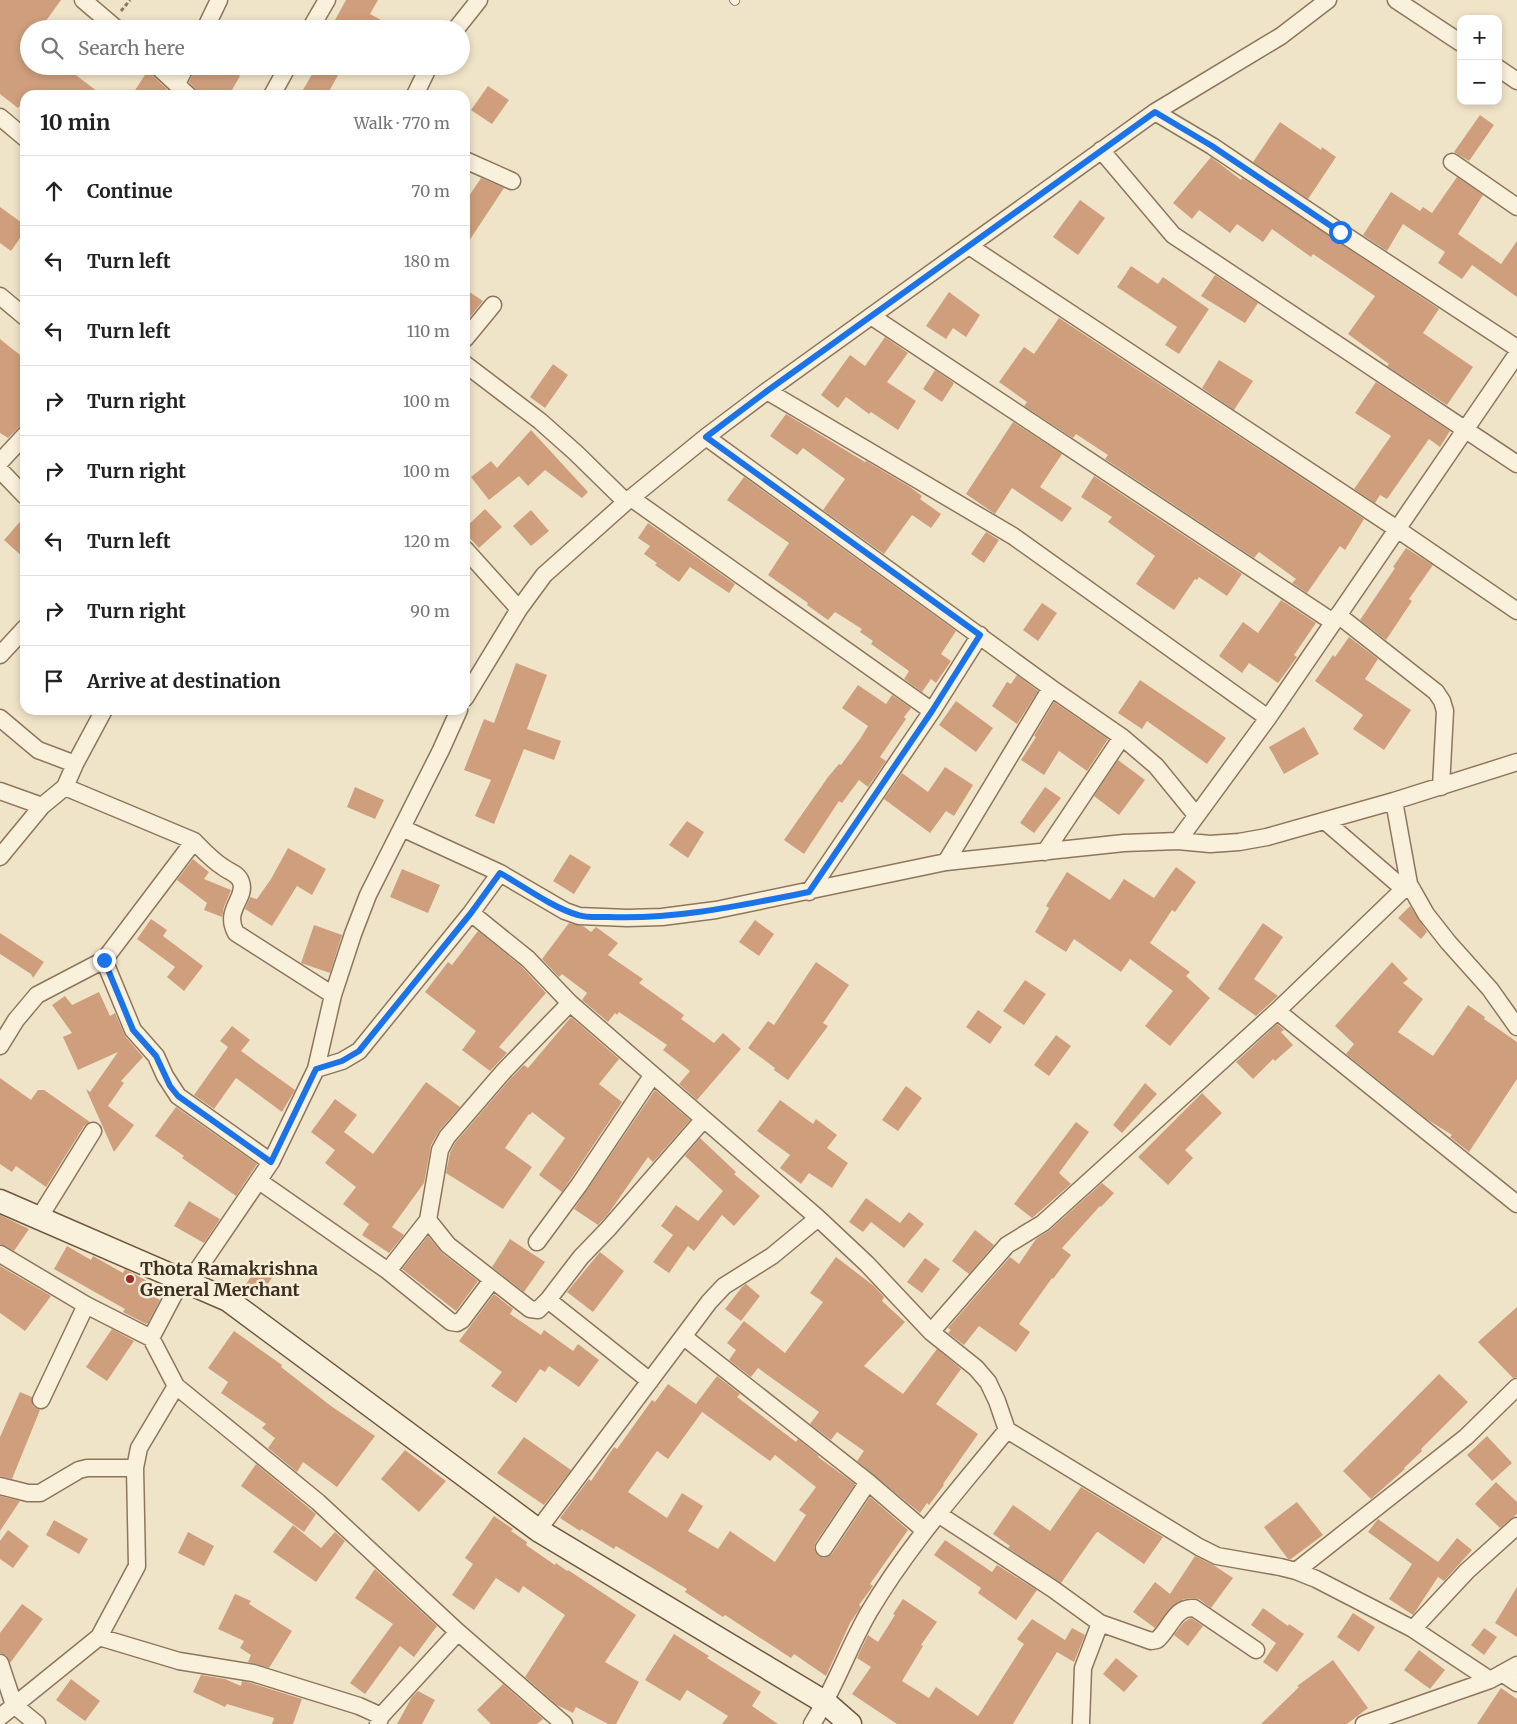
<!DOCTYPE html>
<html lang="en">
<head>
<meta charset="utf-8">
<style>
  body { margin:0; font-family:Merriweather,serif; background:#f6f6f6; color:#222 }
  .controls { position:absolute; right:15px; top:15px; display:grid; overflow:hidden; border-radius:10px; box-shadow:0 2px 8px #0003 }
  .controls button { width:45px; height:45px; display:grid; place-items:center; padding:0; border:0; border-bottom:1px solid #e0e0e0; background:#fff; color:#222; font:25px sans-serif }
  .stop { position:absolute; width:15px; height:15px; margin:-11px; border:4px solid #1a73e8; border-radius:50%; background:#fff }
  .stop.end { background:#1a73e8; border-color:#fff; box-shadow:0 1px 5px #0008 }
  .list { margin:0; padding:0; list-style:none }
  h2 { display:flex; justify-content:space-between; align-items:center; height:65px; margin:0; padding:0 20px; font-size:21px }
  h2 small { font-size:16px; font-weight:400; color:#767676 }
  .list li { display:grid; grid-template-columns:32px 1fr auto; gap:15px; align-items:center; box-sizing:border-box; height:70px; padding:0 20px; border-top:1px solid #e0e0e0 }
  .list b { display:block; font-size:19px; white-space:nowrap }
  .list em { font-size:16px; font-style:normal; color:#767676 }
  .icon { flex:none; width:28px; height:28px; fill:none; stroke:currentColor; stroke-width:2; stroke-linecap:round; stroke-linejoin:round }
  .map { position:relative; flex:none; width:1517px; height:1724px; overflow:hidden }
  .search { position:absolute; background:#fff; box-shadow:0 2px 8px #0003; left:20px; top:20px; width:450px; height:55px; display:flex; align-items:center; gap:12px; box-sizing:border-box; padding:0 18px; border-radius:28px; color:#767676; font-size:19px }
  .panel { position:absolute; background:#fff; box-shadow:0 2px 8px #0003; left:20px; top:90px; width:450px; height:625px; border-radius:15px }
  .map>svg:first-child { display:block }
  .building { fill:#cf9f7d; fill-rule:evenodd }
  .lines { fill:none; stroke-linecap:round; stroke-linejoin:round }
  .lane-casing { stroke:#8d765c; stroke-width:10 }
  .street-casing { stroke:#8d765c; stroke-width:19 }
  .secondary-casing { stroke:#6f573f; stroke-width:25 }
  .path { stroke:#8d765c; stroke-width:3; stroke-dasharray:4 2.5; stroke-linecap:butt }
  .lane { stroke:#faf1dc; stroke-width:8 }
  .street { stroke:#faf1dc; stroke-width:16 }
  .secondary { stroke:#faf1dc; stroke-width:22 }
  .route { stroke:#1a73e8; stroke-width:6 }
  .poi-dot { fill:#9e2a2b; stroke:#f7eed8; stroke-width:2 }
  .labels { text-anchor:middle; stroke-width:5; stroke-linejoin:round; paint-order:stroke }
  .poi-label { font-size:18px; font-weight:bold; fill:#3d2e20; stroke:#f7eed8; text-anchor:start }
</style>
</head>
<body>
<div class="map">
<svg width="1517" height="1724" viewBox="0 0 1517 1724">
  <rect width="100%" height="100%" fill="#f0e4c8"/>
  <!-- building -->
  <path class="building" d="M0,0h61l-21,29h-11v37h35l38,29h-77v4l-7,9 -18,-14z
    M346,0h32l-8,14 28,15h-65l4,-8 -2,-1z
    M197,66h26l17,10 -11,19h-31l-3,-7 -6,-6z
    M317,66h26l-16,29h-27z
    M148,70l2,3 23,22h-41z
    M488,86l21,14 -17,24 -21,-14z
    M1480,115l14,10 -25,36 -15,-9z
    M1280,122l41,28 1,-3 14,10 -28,42 -55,-37z
    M1211,157l30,23 1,-2 197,131 -16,24 50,34 -26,38 -60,-39 2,-2 -41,-30 27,-38 -62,-42 -2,3 -39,-28 -9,13 -26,-18 -7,9 -31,-23 -7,9 -19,-16z
    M1457,177l26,18 -25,39 43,30 16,-23v56l-45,-32 -10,14 -24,-16 7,-11 -42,-28 -16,27 -24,-16 28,-43 29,19 3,-4 9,6z
    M481,178l23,10 -39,59v-45z
    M1080,200l25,18 -27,37 -25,-18z
    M0,207l25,18v6l-14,20 -11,-8z
    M1131,266l27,18 5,-7 46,32 -30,45 -14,-9 12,-18 -60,-40z
    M1215,275l43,28 -13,20 -44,-27z
    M465,289l18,12 -18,22z
    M949,292l31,23 -14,22 -13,-9 -7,11 -20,-13z
    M1059,318l305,201 -19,31 -5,-4 -33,47 -15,-10 4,-4 -37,-27 -5,6 -149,-99 3,-4 -32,-21 -3,4 -49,-32 3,-4 -28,-20 25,-35 10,7z
    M885,337l23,16 -21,29 29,19 -18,29 -27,-18 -2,2 -23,-17 -8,11 -17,-13 29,-40 15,11z
    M0,339l25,20v66l-7,3 -10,10 -8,-5z
    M1219,360l34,21 -19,29 -32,-22z
    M553,364l15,11 -23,33 -15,-11z
    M935,370l19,13 -12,19 -19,-13z
    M1376,382l74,49 -10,16 -11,-8 -42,60 -7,-4 -5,8 -21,-14 37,-53 -36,-23z
    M786,414l79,48 1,-1 44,26 12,9 -2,3 21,15 -10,14 -19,-13 -28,39 -61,-44 22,-31 -42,-31 -6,7 -27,-19z
    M1013,422l49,32 -22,33 32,21 -10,14 -50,-34 -17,26 -29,-20z
    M531,430l57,62 -6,6 -37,-28 -17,16 -9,-10 -30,24 -18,-23 20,-16 6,7z
    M1094,476l148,98 -15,22 -28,-19 -2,3 -2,-1 -21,31 -38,-26 19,-28 -47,-34 4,-5 -31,-20z
    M744,477l212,154 -15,23 10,7 -15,22 -5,-4 -9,13 -18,-13 5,-8 -38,-27 2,-3 -13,-9 2,-3 -27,-17 -7,8 -21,-15 1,-2 -40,-28 21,-32 -62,-43z
    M485,509l17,18 -23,21 -14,-15v-5z
    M531,510l18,21 -18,15 -18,-20z
    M25,516v43l-21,-19z
    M648,523l87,61 -6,9 -39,-26 -11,15 -24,-17 2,-2 -13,-9 6,-8 -12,-8z
    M986,532l13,8 -15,23 -13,-9z
    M1406,548l27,17 -24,34 3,2 -26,39 -26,-20 35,-52 -2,-1z
    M1281,600l35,23 -22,32 3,2 -19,26 -29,-20 -7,10 -23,-17 24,-34 15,11z
    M1042,603l15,10 -19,28 -15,-11z
    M1349,637l29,22 -13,20 46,31 -27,40 -31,-21 10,-14 -48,-34 18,-26 2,2z
    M516,663l31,12 -20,54 34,12 -7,19 -30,-11 -30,75 -19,-8 16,-36 -27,-10 20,-51 10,4z
    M1017,675l21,16 -21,33 -25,-18 15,-24 4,2z
    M1140,680l86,58 -19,26 -60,-43 -5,8 -24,-16z
    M858,685l28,19 6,-9 19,13 -7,9 2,2 -26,38 6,4 -18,26 -9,-7 -17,23 -3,-2 -35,53 -20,-14 44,-63 11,-13 2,1 19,-26 8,-13 -26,-18z
    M956,701l37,27 -17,24 -37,-27z
    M1054,702l54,37 -21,32 -28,-20 -15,24 -23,-15 15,-23 -2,-1z
    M1304,727l15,27 -35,20 -15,-27z
    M1118,760l27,20 -26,35 -25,-19z
    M945,767l28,18 -19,31 -8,-5 -16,22 -46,-34 18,-26 26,19z
    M355,787l29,13 -9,19 -28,-12z
    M1045,787l16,11 -27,35 -14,-10z
    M687,821l17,11 -16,26 -19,-13z
    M288,848l38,21 -14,26 -15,-9 -25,40 -27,-17 5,-12 7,2 14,-20z
    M570,854l21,13 -17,27 -21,-13z
    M193,859l16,13 -5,7 27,11 -7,17 -2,10 -18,-7 3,-7 -30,-23z
    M1176,867l20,15 -21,30 -3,-2 -22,33 40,29 -4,4 24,22 -40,48 -25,-20 28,-35 -43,-32 -9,13 -47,-33 -8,13 -31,-20 14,-24 -3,-2 21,-34 43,28 14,-21 30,19z
    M402,869l38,16 -12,28 -38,-16z
    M1410,906l17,26 -6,7 -23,-21z
    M151,919l16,11 -4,6 40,30 -19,25 -17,-14 8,-10 -38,-28z
    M755,920l19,14 -15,22 -20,-14z
    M569,923l14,3 8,6 5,-5 22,16 -10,12 35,24 -4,4 45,32 -3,4 33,24 9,-10 18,16 -44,51 -18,-16 11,-13 -27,-21 4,-5 -48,-33 -2,3 -2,-2 -7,9 -26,-22 5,-7 -25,-19 -3,3 -17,-18z
    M1263,923l20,14 -29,42 24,17 -22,20 -38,-27z
    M314,925l28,10 -12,38 -29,-10z
    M478,931l43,35 25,27 -47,54 8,6 -17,18 -28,-21 14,-19 -51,-39 23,-30 4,3z
    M0,933l44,29 -11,16 -2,-4 -31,-20z
    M816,962l33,23 -26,38 5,3 -40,54 -14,-10 1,-2 -27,-20 20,-27 6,4z
    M1392,962l16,17 -5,4 20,16 -25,33 35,24 35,-51 17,12 -1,2 33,23v37l-48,73 -19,-15 2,-2 -24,-15 -82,-66 8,-10 -19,-18z
    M1025,980l21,14 -22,31 -21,-14z
    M99,992l11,24 5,-3 10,23 18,21 -22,24 3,2 -16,23 26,19 -20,27 -28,-63 4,3 28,-40 -40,18 -15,-33 9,-4 -20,-28 13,-9 7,9z
    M978,1010l24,17 -12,17 -24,-17z
    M571,1017l48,42 -20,25 23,18 -60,90 -23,-17 26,-37 -33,-26 -2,3 -1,-1 -24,34 27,19 -29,42 -57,-36 4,-20 5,-10 56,-65 13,-13 4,3z
    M1277,1024l7,6 -3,2 12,13 -18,16 -2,-2 -20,20 -17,-17z
    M232,1026l18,14 -9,11 54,39 -13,22 -46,-34 -22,31 -20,-14 34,-48 -8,-6z
    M1056,1035l15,11 -22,30 -15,-11z
    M0,1078l31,22 7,-10h6l46,32 -6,4 -38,61 -30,-21 -4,6 -12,-8z
    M426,1082l34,25 -21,24 -8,14 -7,38 -32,44 12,8 -15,18 -27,-18 7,-11 -26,-20 13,-17 -31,-24 10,-13 -24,-18 24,-33 22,16 -13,17 29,22z
    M1145,1083l12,11 -35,39 -9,-8z
    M906,1086l16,12 -24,33 -16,-11z
    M655,1090l35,30 -37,42 -5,-5 -40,57 -10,11 -24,-16z
    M1202,1093l20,20 -37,37 8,8 -25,27 -30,-28z
    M780,1100l33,24 3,-5 21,16 -10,13 21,15 -16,25 -23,-15 -8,11 -21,-16 10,-13 -33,-24z
    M176,1107l81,57 -21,32 -54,-38 2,-2 -29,-20z
    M1076,1122l13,10 -30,41 12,11 -39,34 -18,-14z
    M700,1138l36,34 -2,2 26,22 -26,30 -12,-11 -28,36 -6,-5 -19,27 -16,-11 20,-27 -12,-9 15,-21 22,16 25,-30 -38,-35z
    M1102,1183l12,10 -13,14 -1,-1 -38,42 9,7 -18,24 -1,-1 -33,46 11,8 -14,20 -37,-26 -15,19 -16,-12 3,-3 -3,-2 62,-71 9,7 17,-25 14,-9z
    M866,1198l34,25 9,-11 15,12 -20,24 -33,-26 -8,10 -14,-10z
    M189,1201l31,18 -16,24 -30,-17z
    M0,1215l29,14 -15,22 -14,-7z
    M975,1230l19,15 -25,29 -17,-13z
    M428,1236l14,17 36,28 -22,30 -54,-42z
    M510,1239l35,23 -21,30 -32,-25z
    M67,1246l24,14 2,-4 30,17 2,-4 28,15 -5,8 12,8 -12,23 -2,1 -23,-12 2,-3 -71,-40z
    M600,1252l24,19 -31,41 -26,-20z
    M836,1257l38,29 10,11 -2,4 23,21 -41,44 39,28 34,-45 24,20 -25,35 42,30 -35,50 1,1 -15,20 -2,-2 -7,10 -63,-52 7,-10 -27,-19 -6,8 -21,-16 9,-12 -61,-44 -7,9 -22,-17 7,-10 -9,-7 17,-22 41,32 38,-51 -13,-9z
    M925,1258l15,11 -18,24 -15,-11z
    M259,1265l15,10 -14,20 -14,-11z
    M0,1266l51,30 -26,35 -25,-18z
    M746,1284l14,12 -19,25 -16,-12 17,-22z
    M494,1294l19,15 -3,5 31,21 3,-5 29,21 5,-7 21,16 -20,27 -30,-21 -4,6 -5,-3 -24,34 -25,-17 11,-14 -43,-31z
    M1517,1307v70l-4,1 -35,-36z
    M112,1329l22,12 -27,40 -21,-14z
    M234,1331l48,34 -1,2 50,39 44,30 -38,51 -34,-25 -6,10 -29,-24 7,-10 -13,-10 4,-4 -45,-31 7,-11 -20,-14z
    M1439,1374l29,28 -47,47 1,2 -18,17 1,1 -34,30 -28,-28z
    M717,1376l23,18 -3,3 59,45 2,-3 21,17 -1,1 37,27 -39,58 -2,6 4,8 6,2 8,-4 38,-57 38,33 -38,54 3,2 -14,19 2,2 -11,16 -24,53 -32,-22 -3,4 -66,-43 -2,2 -38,-25 2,-3 -71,-43 -2,3 -33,-20 -1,2 -20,-13 29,-39 2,2 23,-34 3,2 35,-49 3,2 13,-18 28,20zM702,1412l68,49 5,-6 41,32 -17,23 7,5 -31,47 -45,-31 -12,18 -30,-18 15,-25 -21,-13 -15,25 -39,-26 29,-41 11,8z
    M20,1392l12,5 1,9 7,4 -28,69 -12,-3v-39z
    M1487,1436l25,27 -20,18 -25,-26z
    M524,1437l47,33 -27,35 -47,-32z
    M405,1450l41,31 -27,31 -38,-33z
    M256,1464l60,50 -12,18 -63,-46z
    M1496,1482l21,20v12l-17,14 -25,-24z
    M1081,1487l82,50 -19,27 -46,-32 -2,1 -35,50 -53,-35 2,-2 -17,-12 20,-29 37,26z
    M0,1496l20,5 -20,30z
    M1297,1502l26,33 -32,24h-3l-24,-32z
    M494,1516l19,13 -2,2 16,11 -1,3 29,20 1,-2 11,8 1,-1 68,45 -31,47 34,20 -23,42h-8l-32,-17 -3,6 -16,-8 -32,-28 40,-62 -42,-29 -4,7 -23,-15 -22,32 -22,-15 21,-31 -8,-6z
    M1378,1519l60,43 19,-24 15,12 -28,31 -6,-4 -25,38 -24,-16 23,-35 -44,-32z
    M54,1520l34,19 -9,15 -33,-19z
    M293,1525l28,23 14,-16 10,9 -29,41 -43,-30z
    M8,1530l21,16 -16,22 -13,-9v-18z
    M188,1532l26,14 -10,20 -26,-13z
    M945,1540l47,32 5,-7 40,25 -21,30 -38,-27 3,-5 -47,-33z
    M1195,1556l20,10 18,12 -22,30 -12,-9 -6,-1 -9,1 -14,9 -15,20 -22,-16 22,-30 15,12z
    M375,1569l62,57 -23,31 -14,-11 -35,48 -15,-11 43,-59 -38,-26z
    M1517,1587v50l-22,-14z
    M235,1594l16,7 -2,3 43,27 -23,37 -21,-6 3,-7 -11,-7 4,-7 -26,-12z
    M903,1599l34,23 -16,23 2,1 -21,35 27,17 7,-11 42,29 46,-72 -7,-5 15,-20 33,21 7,-12 13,7 -11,27 -17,-10 -44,72h-116l-45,-30 19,-27 -14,-9 11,-23 10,7 17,-27 -2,-1z
    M22,1604l21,15 -33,44 -3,-7 -7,-3v-20z
    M1263,1608l25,18 1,-2 15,10 -27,38 -14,-10 13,-19 -25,-18z
    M1353,1613l22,14 -16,25 -22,-15z
    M1191,1618l12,8 -15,20 -14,-11 10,-13z
    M1484,1628l13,9 -13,18 -13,-10z
    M674,1634l35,22 -2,2 54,34 -9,14 26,18h-56l6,-8 -41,-26 -7,11 -35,-21z
    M1419,1650l26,20 -15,19 -26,-19z
    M1116,1658l22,18 -14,16 -21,-18z
    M1333,1660l35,48 -21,16h-86l38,-37 -2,-1z
    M201,1675l24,4 16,7 1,-5 9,2 51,16 -9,25h-21l2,-6 -47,-14 -2,3 -32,-15z
    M71,1679l29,22 -15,20 -29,-21z
    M503,1684l40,35 -6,5h-46l-14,-14z
    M1501,1688l16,11v25h-40z
    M418,1691l17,9 -13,24h-25l15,-27z"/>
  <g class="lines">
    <defs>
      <path id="lane" d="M734,0l1,1"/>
      <path id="street" d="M83,0l34,29
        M1396,0l65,43
        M205,29l14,-29
        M310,29l17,-29
        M456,29l23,-29
        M157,66l31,29
        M1498,68l19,13
        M177,84l9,-18
        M272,95l16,-29
        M415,95l14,-29
        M1155,112l57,34 128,86 177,116
        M0,117l25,21
        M1101,150l72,85 344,229
        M465,160l47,21
        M1452,162l65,45
        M969,246l428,283 120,82
        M0,296l25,21
        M871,316l462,306
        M465,339l28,-34
        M1517,354l-249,364 -90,123 32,3 29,-2 28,-5 127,-36 123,-39
        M465,364l75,57 36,32 50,49
        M767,391l246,145 255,182
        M706,437l345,251 71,49 34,29 40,49
        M0,462l25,-27
        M0,470l25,26
        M631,498l301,213
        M465,549l54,60
        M1338,615l98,77 6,9 3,10 -4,76
        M0,655l25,-27
        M465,698l54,-89 25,-34 82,-73 80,-65 61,-46 388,-279 126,-76 47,-36
        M0,718l38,32 37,14
        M0,791l42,15
        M1394,801l15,83 17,30 22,28 42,47 27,38
        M1325,821l80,69
        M402,828l98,45
        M194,841c9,9 18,19 29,26 6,5 15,6 18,15 6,16 -18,28 -5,51l97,62
        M1045,852l77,-115
        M0,857l42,-51 23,-19 10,-23 29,-54
        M946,862l105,-174
        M809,892l123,-181 48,-76
        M471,913l57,46 42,44 248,215 49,46 64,68 45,36 12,14 9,19 10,29 192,117 18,9 63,11 16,4 20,8 97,50 77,51
        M104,960l29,70 23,26 9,20 13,20 93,66
        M570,1003l-66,68 -57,66 -7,13 -12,70 20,25 82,64 8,1 10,-10 102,81
        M1277,1011l240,193
        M0,1046l16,-26 21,-25 67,-35 90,-119 -129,-54
        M316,1069l26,-8 17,-10 112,-138 29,-40 65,38 14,5 48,2 35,-1 54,-7 230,-48 178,-19 54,-2
        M259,1181l129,90 63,51 6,1 5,-3 30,-40
        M39,1218l54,-87
        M537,1242l42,-57 73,-109
        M0,1254l86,51 65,33 25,48 142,116 140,130 106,92
        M388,1271l40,-51
        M188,1284l83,-122 45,-93 17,-74 20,-61 15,-39 73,-145 18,-40
        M548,1300l33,-43 27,-28 95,-109
        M931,1332l76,-87 36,-22 234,-212 132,-127
        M684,1337l184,145 56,48
        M151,1338l30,-57
        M41,1400l45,-95
        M0,1486l28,7h12l39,-23 8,-2h48
        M938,1514l115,75 47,34 51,18 6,-1c13,-11 18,-34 37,-32l62,42
        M538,1530l171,-228 15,-16 48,-30 46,-38
        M824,1548l44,-66
        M1296,1571l170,-134 51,-50
        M1413,1629l54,-58 50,-45
        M99,1637l80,24 74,12 106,33 22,10
        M0,1663l14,42 23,19
        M1502,1673l15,10
        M0,1717l99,-80 38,-71 -2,-98 4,-20 37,-62
        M378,1724l3,-8 77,-84
        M812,1724c23,-36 36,-76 57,-112 39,-66 90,-123 138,-182
        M1081,1724l2,-56 17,-45
        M1364,1724l126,-44 27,-15"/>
      <path id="secondary" d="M0,1201l228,99 310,230 288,173 24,21"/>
    </defs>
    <!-- lane casing -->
    <use href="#lane" class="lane-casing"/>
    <!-- street casing -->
    <use href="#street" class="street-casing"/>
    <!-- secondary casing -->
    <use href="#secondary" class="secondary-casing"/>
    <!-- path -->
    <path class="path" d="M121,11l9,-11"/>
    <!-- lane -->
    <use href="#lane" class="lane"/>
    <!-- street -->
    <use href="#street" class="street"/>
    <!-- secondary -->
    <use href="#secondary" class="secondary"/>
  </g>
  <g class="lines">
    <!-- route -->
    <path class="route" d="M104,960l29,70 23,26 14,30 8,10 93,66 45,-93 26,-8 17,-10 112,-138 29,-40c23,13 53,35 78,42 9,3 20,2 30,2 68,3 134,-12 201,-25l123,-181 48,-76 -274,-198 61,-46 388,-279 57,34 128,86"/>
  </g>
  <!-- markers -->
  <circle class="poi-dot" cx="130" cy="1279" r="5"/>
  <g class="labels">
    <!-- poi labels -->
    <g class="poi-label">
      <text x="140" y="1275">Thota Ramakrishna<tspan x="140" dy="21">General Merchant</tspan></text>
    </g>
  </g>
</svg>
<div class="controls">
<button>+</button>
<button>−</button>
</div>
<div class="stop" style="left:1340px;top:232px"></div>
<div class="stop end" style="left:104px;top:960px"></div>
<div class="search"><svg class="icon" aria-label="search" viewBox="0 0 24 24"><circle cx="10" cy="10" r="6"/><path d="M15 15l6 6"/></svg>Search here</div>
<section class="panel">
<h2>10 min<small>Walk · 770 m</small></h2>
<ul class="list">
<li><svg class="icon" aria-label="ahead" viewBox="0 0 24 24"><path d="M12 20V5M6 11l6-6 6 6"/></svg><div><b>Continue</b></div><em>70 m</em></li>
<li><svg class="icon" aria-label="left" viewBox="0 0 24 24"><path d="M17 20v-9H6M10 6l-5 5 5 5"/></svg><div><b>Turn left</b></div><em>180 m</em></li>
<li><svg class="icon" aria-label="left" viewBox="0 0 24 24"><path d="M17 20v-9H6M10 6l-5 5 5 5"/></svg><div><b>Turn left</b></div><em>110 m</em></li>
<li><svg class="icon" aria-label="right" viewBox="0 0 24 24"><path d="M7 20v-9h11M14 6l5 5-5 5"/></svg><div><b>Turn right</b></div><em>100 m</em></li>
<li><svg class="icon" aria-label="right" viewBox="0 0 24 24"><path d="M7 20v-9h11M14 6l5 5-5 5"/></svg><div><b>Turn right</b></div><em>100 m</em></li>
<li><svg class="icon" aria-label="left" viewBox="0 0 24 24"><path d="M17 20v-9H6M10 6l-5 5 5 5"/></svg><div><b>Turn left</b></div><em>120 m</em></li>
<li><svg class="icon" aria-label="right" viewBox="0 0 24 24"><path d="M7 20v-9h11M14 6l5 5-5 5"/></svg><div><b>Turn right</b></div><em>90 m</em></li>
<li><svg class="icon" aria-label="arrive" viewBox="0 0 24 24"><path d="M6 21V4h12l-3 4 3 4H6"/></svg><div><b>Arrive at destination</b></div></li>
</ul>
</section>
</div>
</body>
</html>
